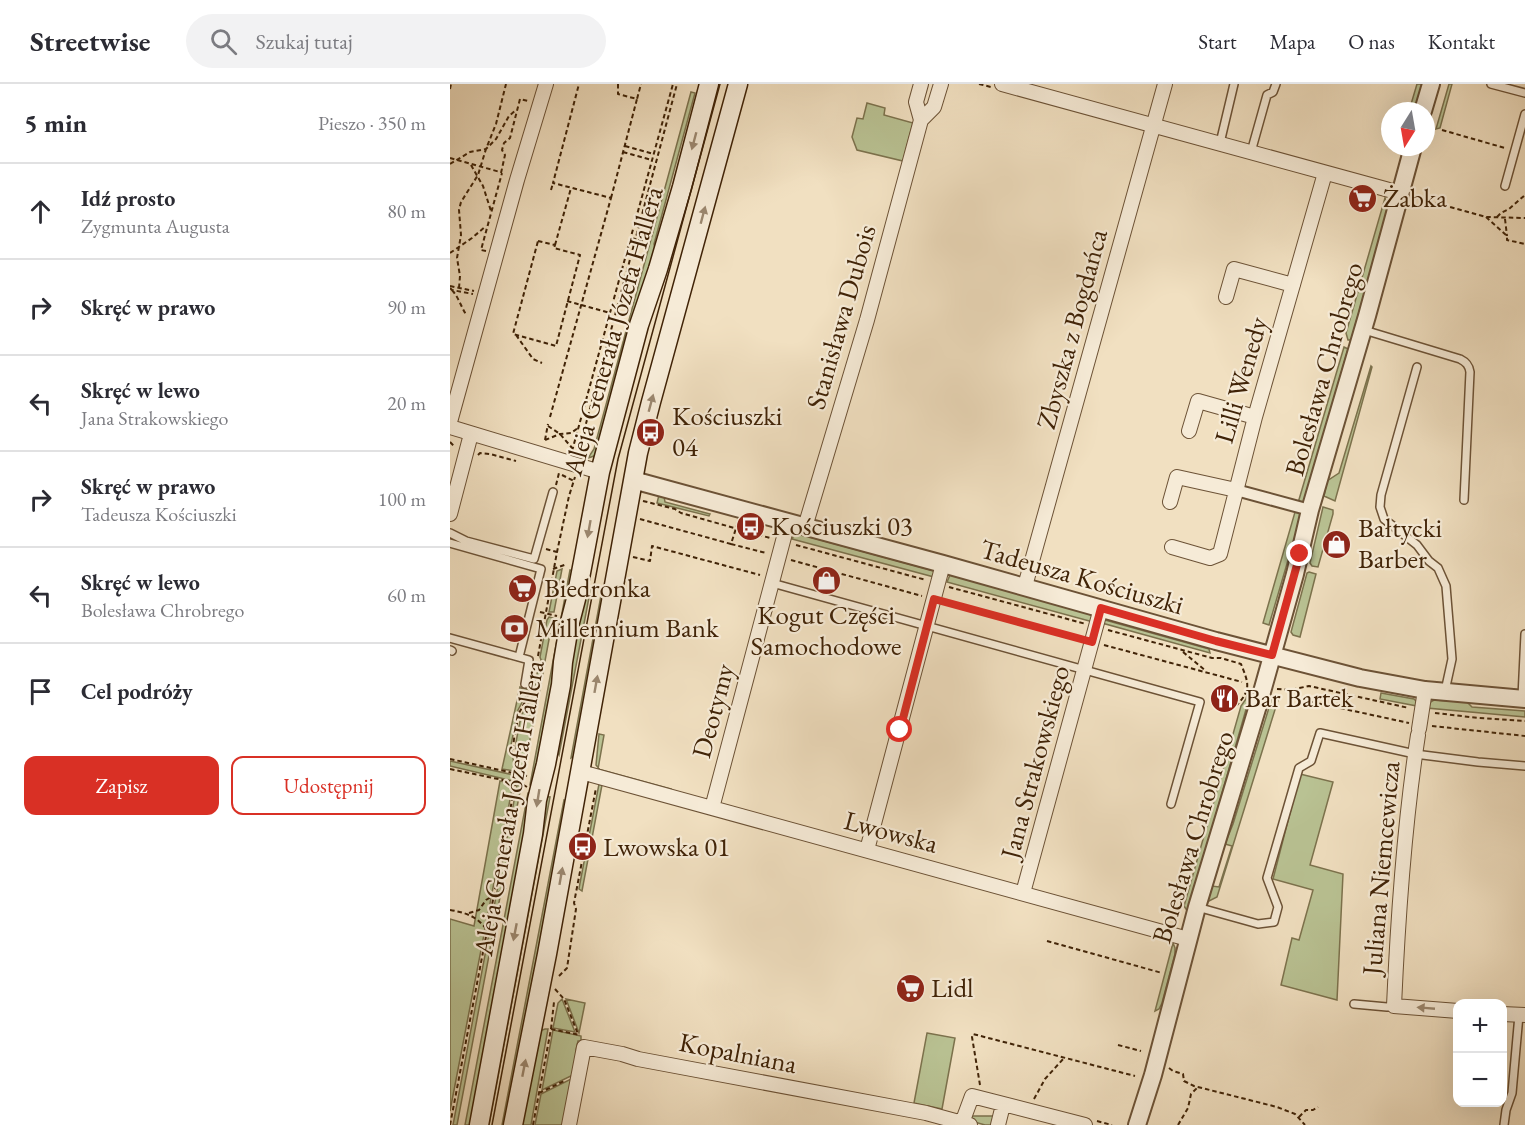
<!DOCTYPE html>
<html lang="pl">
<head>
<meta charset="utf-8">
<style>
  body { margin:0; font-family:"EB Garamond",serif; background:#f2f2f3; color:#2b2b33 }
  .controls { position:absolute; right:18px; bottom:18px; display:grid; overflow:hidden; border-radius:12px; box-shadow:0 6px 24px #0002 }
  .controls button { width:54px; height:54px; display:grid; place-items:center; padding:0; border:0; border-bottom:2px solid #e1e1e2; background:#fff; color:#2b2b33; font:30px sans-serif }
  .compass { position:absolute; left:931px; top:18px; width:54px; height:54px; border-radius:50%; background:#fff; box-shadow:0 6px 24px #0002; rotate:191deg }
  .stop { position:absolute; width:18px; height:18px; margin:-14px; border:4px solid #d93025; border-radius:50%; background:#fff }
  .stop.end { background:#d93025; border-color:#fff; box-shadow:0 2px 6px #0008 }
  .list { margin:0; padding:0; list-style:none }
  h2 { display:flex; justify-content:space-between; align-items:center; height:78px; margin:0; padding:0 24px; font-size:26px }
  h2 small { font-size:20px; font-weight:400; color:#7c7c81 }
  .list li { display:grid; grid-template-columns:39px 1fr auto; gap:18px; align-items:center; box-sizing:border-box; height:96px; padding:0 24px; border-top:2px solid #e1e1e2 }
  .list b { display:block; font-size:22px; white-space:nowrap }
  .list p { margin:0; font-size:20px; white-space:nowrap; color:#7c7c81 }
  .list em { font-size:20px; font-style:normal; color:#7c7c81 }
  .actions { display:flex; gap:12px; padding:18px 24px }
  .actions a { flex:1; padding:14px 0; border:2px solid #d93025; border-radius:12px; text-align:center; font-size:21px; color:#d93025 }
  .actions .main { background:#d93025; color:#fff }
  .icon { flex:none; width:33px; height:33px; fill:none; stroke:currentColor; stroke-width:2; stroke-linecap:round; stroke-linejoin:round }
  .map { position:relative; flex:none; width:1075px; height:1041px; overflow:hidden }
  header { display:flex; align-items:center; gap:36px; box-sizing:border-box; height:84px; padding:0 30px; background:#fff; border-bottom:2px solid #e1e1e2 }
  header strong { font-size:28px }
  nav { display:flex; gap:33px; margin-inline-start:auto; font-size:21px }
  .search { width:420px; height:54px; background:#f2f2f3; display:flex; align-items:center; gap:15px; box-sizing:border-box; padding:0 21px; border-radius:33px; color:#7c7c81; font-size:22px }
  main { display:flex }
  aside { flex:1; background:#fff }
  .map>svg:first-child { display:block }
  .green { fill:#b9c293; stroke:#7c724d; stroke-width:1.5 }
  .lines { fill:none; stroke-linecap:round; stroke-linejoin:round }
  .service-casing { stroke:#6c5236; stroke-width:10 }
  .pedestrian-casing { stroke:#6c5236; stroke-width:14 }
  .minor-casing { stroke:#6c5236; stroke-width:16 }
  .tertiary-casing { stroke:#6c5236; stroke-width:20 }
  .secondary-casing { stroke:#402307; stroke-width:21 }
  .path { stroke:#402307; stroke-width:2; stroke-dasharray:4.5 3; stroke-linecap:butt }
  .service { stroke:#f6ebd7; stroke-width:7 }
  .pedestrian { stroke:#f6ebd7; stroke-width:10 }
  .minor { stroke:#f6ebd7; stroke-width:14 }
  .tertiary { stroke:#f6ebd7; stroke-width:16 }
  .secondary { stroke:#f6ebd7; stroke-width:18 }
  .tram { stroke:#402307; stroke-width:1.5 }
  .oneway { fill:#9b876f }
  .route { stroke:#d93025; stroke-width:8 }
  .labels { text-anchor:middle; stroke-width:4.5; stroke-linejoin:round; paint-order:stroke }
  .poi-label { font-size:27px; fill:#402307; stroke:#f6ebd7; text-anchor:start }
  .street-label { font-size:27px; fill:#402307; stroke:#f6ebd7 }
</style>
</head>
<body>
<header>
<strong>Streetwise</strong>
<div class="search"><svg class="icon" aria-label="search" viewBox="0 0 24 24"><circle cx="10" cy="10" r="6"/><path d="M15 15l6 6"/></svg>Szukaj tutaj</div>
<nav><a>Start</a><a>Mapa</a><a>O nas</a><a>Kontakt</a></nav>
</header>
<main>
<aside>
<h2>5 min<small>Pieszo · 350 m</small></h2>
<ul class="list">
<li><svg class="icon" aria-label="ahead" viewBox="0 0 24 24"><path d="M12 20V5M6 11l6-6 6 6"/></svg><div><b>Idź prosto</b><p>Zygmunta Augusta</p></div><em>80 m</em></li>
<li><svg class="icon" aria-label="right" viewBox="0 0 24 24"><path d="M7 20v-9h11M14 6l5 5-5 5"/></svg><div><b>Skręć w prawo</b></div><em>90 m</em></li>
<li><svg class="icon" aria-label="left" viewBox="0 0 24 24"><path d="M17 20v-9H6M10 6l-5 5 5 5"/></svg><div><b>Skręć w lewo</b><p>Jana Strakowskiego</p></div><em>20 m</em></li>
<li><svg class="icon" aria-label="right" viewBox="0 0 24 24"><path d="M7 20v-9h11M14 6l5 5-5 5"/></svg><div><b>Skręć w prawo</b><p>Tadeusza Kościuszki</p></div><em>100 m</em></li>
<li><svg class="icon" aria-label="left" viewBox="0 0 24 24"><path d="M17 20v-9H6M10 6l-5 5 5 5"/></svg><div><b>Skręć w lewo</b><p>Bolesława Chrobrego</p></div><em>60 m</em></li>
<li><svg class="icon" aria-label="arrive" viewBox="0 0 24 24"><path d="M6 21V4h12l-3 4 3 4H6"/></svg><div><b>Cel podróży</b></div></li>
</ul>
<div class="actions"><a class="main">Zapisz</a><a>Udostępnij</a></div>
</aside>
<div class="map">
<svg width="1075" height="1041" viewBox="0 0 1075 1041">
  <rect width="100%" height="100%" fill="#f1e0c1"/>
  <filter id="stains"><feTurbulence type="fractalNoise" baseFrequency=".00333" numOctaves="4"/><feColorMatrix values="0 0 0 0 .2 0 0 0 0 .09 0 0 0 0 .02 0 0 0 .5 -.17"/></filter>
  <radialGradient id="worn" r=".72"><stop offset=".6" stop-color="#630" stop-opacity="0"/><stop offset="1" stop-color="#630" stop-opacity=".3"/></radialGradient>
  <!-- green -->
  <path class="green" d="M967,0h7l-8,27h-7z
    M999,0h3l-12,44 -4,1z
    M241,8l4,1 -41,151 2,9 -58,198 -4,5 -6,2 6,-9z
    M417,19l18,5 -1,7 29,8 -10,38 -46,-11 -5,-13 5,-19 6,1z
    M935,114l3,9 -2,10 -35,123h-3l-2,-7z
    M894,263l4,2 -44,155 -6,-1z
    M921,282l1,1 -37,134 -11,-5 3,-15 12,-8z
    M209,411l5,1 1,6 45,12 -1,2 -52,-13z
    M873,423l10,3v4l-15,53 -6,-1 -2,-3z
    M845,428l5,1 1,3 -32,109 -6,-2z
    M345,449l136,37 4,1 -1,6 -142,-38z
    M112,485l-8,43h-5l8,-41z
    M120,486l5,1 -39,215 -6,-1z
    M859,488l7,2 -16,63 -7,-2 -2,-3 16,-59z
    M500,491l143,39v8l-146,-40z
    M136,502l5,1 -32,168 -3,-6 12,-93z
    M152,506h4l-32,166 -3,2z
    M99,533l4,1 -8,43 -4,-1 -1,-3 7,-37z
    M655,536l104,29 1,4 -108,-30z
    M90,583l4,1 -20,102 -1,2 -3,-2 -4,-21v-7l5,-26 12,-21 5,-26z
    M70,603l9,3 -11,20 -7,35 4,26 -13,-2z
    M798,608h3l-63,220 -4,-6 57,-200 5,-7z
    M931,609l33,6 3,3v4l-37,-7z
    M822,614l6,2 -61,197 -10,5 5,-16 7,1 13,-41 -7,-2 8,-20z
    M984,616l33,2 5,5 53,4v6l-98,-9 2,-5z
    M149,650l5,1 -6,34 73,20 -1,2 -69,-20 -5,-6z
    M0,677l64,14 -1,6 -63,-15z
    M850,690l33,8 -23,83 33,9 -6,126 -56,-15 11,-47 7,2 14,-50 -40,-11z
    M50,697l13,3 -63,327v-192l24,7z
    M149,700l3,1 -20,106 -3,-2 1,-6z
    M67,701l4,1 -64,339h-4z
    M78,709l7,1 -63,331h-7z
    M91,712l9,1 -61,328h-4z
    M114,716l4,1 -61,324h-5z
    M723,859l2,5v6l-13,49 -3,6 -4,2z
    M112,915l13,33 -22,-4 5,-25z
    M116,915l19,4 -6,30z
    M95,945h3l-17,96h-9l17,-94z
    M103,946l28,6v5h-3l-2,9 2,3 -5,22 -31,15z
    M477,949l28,5 -13,71 -28,-6z
    M123,994l-9,47h-29l6,-31z
    M522,1032h21l1,1 -2,8h-7l-14,-4v-4z"/>
  <g class="lines">
    <defs>
      <path id="service" d="M1041,0l34,9
        M770,59l14,-59
        M801,68l16,-57 6,-3 3,-8
        M1055,102l20,-72
        M914,246l96,29c6,3 9,6 10,13l-6,128
        M967,283l-36,128 -1,12 4,12 33,26 12,16 9,7 8,18 6,73 -7,32
        M0,449l16,8 68,18 19,-67
        M0,459l91,26 -22,88
        M322,499l428,119 -29,102
        M0,554l79,22 -4,24
        M0,566l2,1
        M1072,613l3,-63
        M747,823l61,17 16,-2 4,-15 -11,-29 32,-110 12,-7 9,-28 95,21 63,8 47,4
        M904,920l33,3 7,-1
        M1054,1041l2,-15 6,-17 7,-78"/>
      <path id="pedestrian" d="M786,406l74,20"/>
      <path id="minor" d="M471,0l-5,18 5,18 13,-13 7,-23
        M552,0l398,109
        M776,213l8,-28 59,16
        M0,338l67,-242 29,-96
        M0,343l150,45
        M739,347l9,-30 57,16
        M720,418l7,-25 59,13
        M0,430l21,-80
        M355,443l62,-207 54,-200
        M722,463l38,11 10,-4 35,-137 70,-244
        M575,502l140,-502
        M969,645l6,-39
        M968,651c-14,90 -20,180 -24,271l64,5
        M131,688l607,167
        M262,724l76,-286
        M417,766l76,-286
        M573,809l78,-285
        M1052,930l23,1
        M512,1039l10,-27 113,29
        M119,1041l15,-78 38,7 16,5 288,54 44,12
        M548,1041l5,-20"/>
      <path id="tertiary" d="M973,27l8,-27
        M183,396l310,84 273,77 144,37 65,12 100,9
        M687,1041l16,-50 44,-168 63,-208 35,-125 15,-64 57,-194 46,-169"/>
      <path id="secondary" d="M29,1041l54,-291 4,-34 9,-36 15,-79 2,-23 6,-36 7,-27 24,-127 39,-147 19,-56 24,-82 27,-103
        M63,1041l34,-171 91,-501 13,-51 87,-318"/>
    </defs>
    <!-- service casing -->
    <use href="#service" class="service-casing"/>
    <!-- pedestrian casing -->
    <use href="#pedestrian" class="pedestrian-casing"/>
    <!-- minor casing -->
    <use href="#minor" class="minor-casing"/>
    <!-- tertiary casing -->
    <use href="#tertiary" class="tertiary-casing"/>
    <!-- secondary casing -->
    <use href="#secondary" class="secondary-casing"/>
    <!-- path -->
    <path class="path" d="M168,0v10l19,5 4,-15
      M529,0l12,3
      M0,5l1,-5
      M992,46l63,18
      M175,62l29,8
      M173,68l29,8
      M0,74l50,14
      M0,80l20,-12 16,-3 10,-10 13,-23 7,-6
      M21,81l12,21 8,25
      M51,89l4,-18 -3,-5 2,-7 6,-5 10,-39 8,2
      M101,106l2,-7
      M964,113l72,20 39,1
      M161,114l26,-99
      M1036,133l21,19v4l18,4
      M1047,133l4,-4 8,-4 16,-14
      M1055,135l2,17
      M181,154l16,4
      M88,157l17,4 -1,3 26,7 -24,91 -43,-12z
      M105,161l16,-57
      M36,167l-5,-1 21,-77
      M0,169l22,-15 14,-12
      M0,202l24,5
      M0,204l2,2 21,4
      M9,204l1,-12 -3,-18 4,-23 -2,-25 2,-8 17,-27 8,-26 10,-25 10,-40
      M2,206c7,8 9,17 15,26
      M117,217l43,12
      M66,251l17,24 9,4
      M100,333l61,-219 -58,-15 26,-99
      M98,342l12,8 13,15
      M95,356l15,-6 11,-1 7,-5
      M95,356l3,-16
      M0,358l5,5
      M122,367l101,-367
      M130,369v-7l97,-362
      M28,371l2,-2 10,1 26,7
      M112,391l12,6
      M106,401l3,-12
      M193,417l32,8 6,4 89,25
      M190,435l91,25 7,-22
      M281,460l35,9
      M346,461l130,35
      M96,465l11,3
      M183,473l17,4 2,-15 108,29
      M341,476l131,36
      M103,485l14,-5
      M499,503l137,37
      M495,518l136,37
      M90,528l17,4
      M658,546l104,28h9l20,6c7,18 11,25 -4,41
      M654,561l138,37
      M733,568l23,19
      M88,572l19,-104 12,-56 6,-19
      M827,605l13,1 19,-4 100,22
      M839,613l120,26
      M985,629l44,5 46,3
      M982,642l93,10
      M0,675l77,17
      M0,685l72,15 5,3
      M0,826c25,4 32,11 46,33
      M19,829l10,-3 7,-10 20,-12
      M597,857l115,32
      M109,892l8,-8 9,-59 -2,-6 22,-115
      M105,905l9,10 14,35
      M101,945l29,6
      M668,961l23,6
      M719,984l4,3 10,3 1,7 10,5 83,21 18,7 10,11
      M530,1001l-8,-48 1,-3 162,42
      M89,1009l25,-12
      M584,1015l11,-20 19,-21
      M849,1033l7,-7h7l5,-3
      M647,1037l15,4
      M0,1041l67,-351 1,-6 -5,-20 1,-9 5,-26 12,-22
      M83,1041l18,-96 3,-27
      M728,1041l10,-17 3,-14 7,-7"/>
    <!-- service -->
    <use href="#service" class="service"/>
    <!-- pedestrian -->
    <use href="#pedestrian" class="pedestrian"/>
    <!-- minor -->
    <use href="#minor" class="minor"/>
    <!-- tertiary -->
    <use href="#tertiary" class="tertiary"/>
    <!-- secondary -->
    <use href="#secondary" class="secondary"/>
    <!-- tram -->
    <path class="tram" d="M42,1041l126,-666 102,-375"/>
  </g>
  <!-- one-way arrows -->
  <defs><path id="oneway-solid" d="M-6-.8H1V-3.2L6.5 0L1 3.2V.8H-6Z" transform="scale(1.5)"/></defs>
  <g class="oneway">
    <use href="#oneway-solid" transform="translate(244 57) rotate(105)"/>
    <use href="#oneway-solid" transform="translate(253 131) rotate(-75)"/>
    <use href="#oneway-solid" transform="translate(201 319) rotate(-75)"/>
    <use href="#oneway-solid" transform="translate(139 445) rotate(100)"/>
    <use href="#oneway-solid" transform="translate(146 600) rotate(-80)"/>
    <use href="#oneway-solid" transform="translate(88 714) rotate(99)"/>
    <use href="#oneway-solid" transform="translate(111 792) rotate(-80)"/>
    <use href="#oneway-solid" transform="translate(65 848) rotate(101)"/>
    <use href="#oneway-solid" transform="translate(976 924) rotate(-175)"/>
    <use href="#oneway-solid" transform="translate(74 984) rotate(-79)"/>
  </g>
  <g class="lines">
    <!-- route -->
    <path class="route" d="M450,646l34,-131 158,43 9,-34 115,33 56,14 28,-101"/>
  </g>
  <!-- icons -->
  <defs>
    <symbol id="supermarket-disc" viewBox="-11 -11 22 22"><circle r="9.5" fill="#8f2418" stroke="#f6ebd7"/><path d="M-6-5.5h2.5l.6 2H6L4.5 2H-2.5L-4.4-4H-6ZM-1.5 3.2a1.3 1.3 0 1 0 .1 0ZM3 3.2a1.3 1.3 0 1 0 .1 0Z" fill="#fff"/></symbol>
    <symbol id="bus-disc" viewBox="-11 -11 22 22"><circle r="9.5" fill="#8f2418" stroke="#f6ebd7"/><path d="M-5-6H5V4H4V6H2V4H-2V6H-4V4H-5ZM-3.5-4V0h7V-4ZM-3.5 1.2v1.5H-2V1.2ZM2 1.2v1.5H3.5V1.2Z" fill="#fff"/></symbol>
    <symbol id="shop-disc" viewBox="-11 -11 22 22"><circle r="9.5" fill="#8f2418" stroke="#f6ebd7"/><path d="M-5-2.5h2.3a2.7 3.5 0 0 1 5.4 0H5L5.5 6h-11ZM-1.5-2.5h3a1.5 2.3 0 0 0-3 0Z" fill="#fff"/></symbol>
    <symbol id="bank-disc" viewBox="-11 -11 22 22"><circle r="9.5" fill="#8f2418" stroke="#f6ebd7"/><path d="M-6-4H6V4H-6ZM0-2.3a2.3 2.3 0 1 0 0 4.6a2.3 2.3 0 1 0 0-4.6Z" fill="#fff"/></symbol>
    <symbol id="restaurant-disc" viewBox="-11 -11 22 22"><circle r="9.5" fill="#8f2418" stroke="#f6ebd7"/><path d="M-5-6h1v4h1v-4h1v4h1v-4h1v5L-1.5 .5V6h-2V.5L-5-1ZM5-6V6H3V1.5H1.5Q1.5-4 5-6Z" fill="#fff"/></symbol>
  </defs>
  <g fill-rule="evenodd">
    <use href="#supermarket-disc" x="896" y="98" width="33" height="33"/>
    <use href="#bus-disc" x="184" y="332" width="33" height="33"/>
    <use href="#bus-disc" x="284" y="426" width="33" height="33"/>
    <use href="#shop-disc" x="870" y="444" width="33" height="33"/>
    <use href="#shop-disc" x="360" y="480" width="33" height="33"/>
    <use href="#supermarket-disc" x="56" y="488" width="33" height="33"/>
    <use href="#bank-disc" x="48" y="528" width="33" height="33"/>
    <use href="#restaurant-disc" x="758" y="598" width="33" height="33"/>
    <use href="#bus-disc" x="116" y="746" width="33" height="33"/>
    <use href="#supermarket-disc" x="444" y="888" width="33" height="33"/>
  </g>
  <g class="labels">
    <!-- poi labels -->
    <g class="poi-label">
      <text x="933" y="123">Żabka</text>
      <text x="222" y="341">Kościuszki<tspan x="222" dy="31">04</tspan></text>
      <text x="321" y="451">Kościuszki 03</text>
      <text x="908" y="453">Bałtycki<tspan x="908" dy="31">Barber</tspan></text>
      <text x="94" y="513">Biedronka</text>
      <text x="376" y="540" text-anchor="middle">Kogut Części<tspan x="376" dy="31">Samochodowe</tspan></text>
      <text x="85" y="553">Millennium Bank</text>
      <text x="795" y="623">Bar Bartek</text>
      <text x="153" y="772">Lwowska 01</text>
      <text x="481" y="913">Lidl</text>
    </g>
    <!-- street labels -->
    <g class="street-label">
      <text transform="translate(391 233) rotate(-74)" y="9">Stanisława Dubois</text>
      <text transform="translate(622 245) rotate(-75)" y="9">Zbyszka z Bogdańca</text>
      <text transform="translate(163 247) rotate(-74)" y="9">Aleja Generała Józefa Hallera</text>
      <text transform="translate(874 285) rotate(-74)" y="9">Bolesława Chrobrego</text>
      <text transform="translate(791 296) rotate(-74)" y="9">Lilli Wenedy</text>
      <text transform="translate(632 493) rotate(16)" y="9">Tadeusza Kościuszki</text>
      <text transform="translate(263 627) rotate(-75)" y="9">Deotymy</text>
      <text transform="translate(585 678) rotate(-75)" y="9">Jana Strakowskiego</text>
      <text transform="translate(59 724) rotate(-80)" y="9">Aleja Generała Józefa Hallera</text>
      <text transform="translate(441 748) rotate(15)" y="9">Lwowska</text>
      <text transform="translate(743 753) rotate(-73)" y="9">Bolesława Chrobrego</text>
      <text transform="translate(931 784) rotate(-85)" y="9">Juliana Niemcewicza</text>
      <text transform="translate(288 969) rotate(11)" y="9">Kopalniana</text>
    </g>
  </g>
  <rect width="100%" height="100%" filter="url(#stains)"/>
  <rect width="100%" height="100%" fill="url(#worn)"/>
</svg>
<div class="controls">
<button>+</button>
<button>−</button>
</div>
<svg class="compass" viewBox="-18 -18 36 36"><path d="M0-13l5 13h-10z" fill="#e53935"/><path d="M0 13l5-13h-10z" fill="#7c7c81"/></svg>
<div class="stop" style="left:450px;top:646px"></div>
<div class="stop end" style="left:850px;top:470px"></div>
</div>
</main>
</body>
</html>
